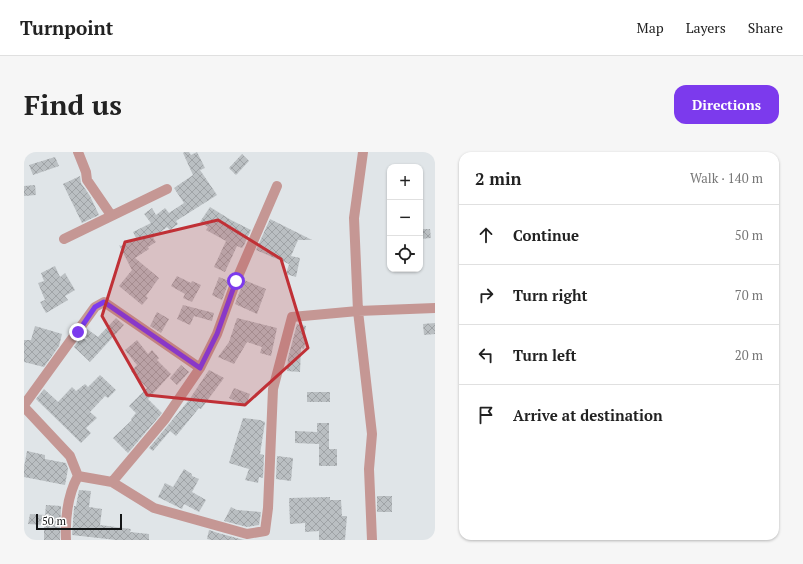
<!DOCTYPE html>
<html lang="en">
<head>
<meta charset="utf-8">
<style>
  body { margin:0; font-family:"PT Serif",serif; background:#f6f6f6; color:#222 }
  .controls { position:absolute; right:12px; top:12px; display:grid; overflow:hidden; border-radius:8px; box-shadow:0 1px 3px #0004 }
  .controls button { width:36px; height:36px; display:grid; place-items:center; padding:0; border:0; border-bottom:1px solid #e0e0e0; background:#fff; color:#222; font:20px sans-serif }
  .scale { position:absolute; left:12px; bottom:10px; width:86px; box-sizing:border-box; padding-left:4px; border:2px solid #141617; border-top:0; font-size:11px; line-height:14px; white-space:nowrap; color:#141617; -webkit-text-stroke:3px #fff; paint-order:stroke }
  .stop { position:absolute; width:12px; height:12px; margin:-9px; border:3px solid #7c3aed; border-radius:50%; background:#fff }
  .stop.end { background:#7c3aed; border-color:#fff; box-shadow:0 1px 4px #0008 }
  .list { margin:0; padding:0; list-style:none }
  h2 { display:flex; justify-content:space-between; align-items:center; height:52px; margin:0; padding:0 16px; font-size:17px }
  h2 small { font-size:13px; font-weight:400; color:#767676 }
  .list li { display:grid; grid-template-columns:26px 1fr auto; gap:12px; align-items:center; box-sizing:border-box; height:60px; padding:0 16px; border-top:1px solid #e0e0e0 }
  .list b { display:block; font-size:15px; white-space:nowrap }
  .list em { font-size:13px; font-style:normal; color:#767676 }
  .icon { flex:none; width:22px; height:22px; fill:none; stroke:currentColor; stroke-width:2; stroke-linecap:round; stroke-linejoin:round }
  .map { position:relative; flex:none; width:411px; height:388px; overflow:hidden; border-radius:12px }
  header { display:flex; align-items:center; gap:24px; box-sizing:border-box; height:56px; padding:0 20px; background:#fff; border-bottom:1px solid #e0e0e0 }
  header strong { font-size:19px }
  nav { display:flex; gap:22px; margin-inline-start:auto; font-size:14px }
  .intro { display:flex; align-items:center; justify-content:space-between; box-sizing:border-box; height:96px; padding:0 24px }
  h1 { margin:0; font-size:28px }
  .button { padding:10px 18px; border-radius:12px; background:#7c3aed; color:#fff; font-size:14px; font-weight:700 }
  main { display:flex; gap:24px; padding:0 24px }
  aside { flex:1; background:#fff; border-radius:12px; box-shadow:0 1px 3px #0004 }
  .map>svg:first-child { display:block }
  .building { fill:url(#building-cross-hatch) }
  .lines { fill:none; stroke-linecap:round; stroke-linejoin:round }
  .street { stroke:#c59794; stroke-width:10 }
  .route { stroke:#7c3aed; stroke-width:5 }
  .marked { fill:#c03036; fill-opacity:0.2; stroke:#c03036; stroke-width:3; stroke-linejoin:round }
</style>
</head>
<body>
<header>
<strong>Turnpoint</strong>
<nav><a>Map</a><a>Layers</a><a>Share</a></nav>
</header>
<div class="intro"><h1>Find us</h1><a class="button">Directions</a></div>
<main>
<div class="map">
<svg width="411" height="388" viewBox="0 0 411 388">
  <defs>
    <pattern id="building-cross-hatch" width="8" height="8" patternUnits="userSpaceOnUse"><rect width="8" height="8" fill="#babfc2"/><path d="M0 0l8 8M0 8l8-8" fill="none" stroke="#9fa3a6"/></pattern>
  </defs>
  <rect width="100%" height="100%" fill="#e0e5e8"/>
  <!-- building -->
  <path class="building" d="M161,0h4l2,3 6,-3 8,16 -5,2 17,25 -41,26 2,3 -8,6 -3,-3 -14,11 3,4 -8,5 1,2 -14,9 24,20 -13,18 2,2 -6,7 -23,-19 13,-16 -13,-25 2,1 15,-8 -3,-6 18,-9 -7,-9 8,-6 4,7 9,-7 4,5 15,-10 -10,-15 19,-13 -10,-22z
    M218,2l7,7 -13,14 -7,-7z
    M31,5l4,9 -26,9 -4,-10z
    M56,24l1,7 9,13 9,19 -17,8 -19,-39z
    M11,33l1,10 -12,1v-10z
    M186,55l21,13 20,10 -7,15 -2,3 -5,-2 -12,26 -11,-5 12,-26 -20,-11 2,-3 -8,-5z
    M246,67l42,21h-14l-7,16 9,2 -4,19 -10,-3 3,-10 -33,-14z
    M396,77h10l1,9 -11,1z
    M31,114l5,11 5,-4 10,17 -10,6 3,4 -22,13 -6,-11 5,-2 -7,-17 6,-2 -3,-8z
    M153,124l14,7 1,-2 9,4 -9,17 -9,-4 2,-4 -14,-8z
    M195,125l10,4 -7,19 -10,-5z
    M220,128l22,9 -9,25 -22,-10z
    M159,153l31,8 -2,8 -18,-5 -4,9 -13,-6z
    M133,160l12,7 -8,14 -11,-7z
    M92,166l8,7 -34,37 -16,-15 7,-9 7,2 -4,-6 3,-5 11,8z
    M213,166l40,10 -6,28 -11,-3 2,-6 -15,-5 -13,22 -16,-7 11,-15z
    M411,171v11l-11,1 -1,-11z
    M273,172l9,2 -2,11h2l-2,12 -3,-1 -1,24 -13,-1 1,-13z
    M11,174l27,8 -3,12 -15,21 -20,-5v-22h7z
    M113,188l11,14 4,-4 7,8 -2,2 14,14 -23,25 14,14 -34,40 -15,-15 19,-18 -1,-1 5,-6 -7,-7 18,-18 -16,-17 6,-6 -12,-15z
    M157,213l8,7 -12,13 -7,-7z
    M185,218l15,8 -23,31 -2,-1 -23,28 -6,-5 -17,20 -4,-3 40,-48z
    M76,223l16,15 -8,8 -3,-2 -15,16 7,6 -11,10 5,5 -10,10 -45,-44 8,-10 14,13 14,-15 4,4 9,-7 3,3z
    M210,236l16,6 -4,12 -17,-8z
    M283,240h23v10h-23z
    M219,266l17,2 5,2 -5,32 4,1 -1,23 -4,-1 -1,6 -13,-3 4,-11 -20,-6z
    M293,271h12v26h8v17h-18v-22l-24,-1v-12l22,1z
    M3,299l18,4v4l21,4 2,6 -3,16 -41,-8v-10z
    M253,304l16,2 -2,23 -15,-2z
    M160,317l8,5v2l7,3 -7,13 14,8 -7,12 -15,-8 -2,5 -24,-12 7,-14 8,4z
    M55,338l12,1 -2,16 13,2 -2,16 31,4 -1,3 19,2v6h-33l-44,-5 2,-27v-2h2z
    M353,344h15v16h-15z
    M306,345v3h11l1,16h5l-2,24h-26v-9l-14,1v-9l-15,1 -1,-26z
    M22,353l15,1 -1,34h-16v-15l-16,-1 2,-10 15,1z
    M207,355l6,3 24,2 -2,13 -12,2 -23,-6z
    M185,378l9,3 26,7h-32l-5,-1z"/>
  <g class="lines">
    <!-- street -->
    <path class="street" d="M54,0l8,20 1,8 24,35
      M339,0l-9,66 4,93 14,123 -3,35 3,71
      M40,87l103,-50
      M0,253l71,-98 9,-5 96,66
      M0,255l46,49 8,20
      M54,324l34,6 42,26 93,26 18,-3 3,-23 5,-119 19,-72 66,-6 77,-3
      M88,330l53,-63 35,-51 17,-34 19,-53 41,-95
      M42,388c-1,-23 1,-44 12,-64"/>
  </g>
  <g class="lines">
    <!-- route -->
    <path class="route" d="M54,180l17,-25 9,-5 96,66 17,-34 19,-53"/>
  </g>
  <!-- marked area -->
  <path class="marked" d="M194,68l63,39 27,89 -63,57 -98,-10 -45,-79 23,-74z"/>
</svg>
<div class="controls">
<button>+</button>
<button>−</button>
<button><svg class="icon" aria-label="locate" viewBox="0 0 24 24"><circle cx="12" cy="12" r="6"/><path d="M12 2v4M12 18v4M2 12h4M18 12h4"/></svg></button>
</div>
<div class="scale">50 m</div>
<div class="stop" style="left:212px;top:129px"></div>
<div class="stop end" style="left:54px;top:180px"></div>
</div>
<aside>
<h2>2 min<small>Walk · 140 m</small></h2>
<ul class="list">
<li><svg class="icon" aria-label="ahead" viewBox="0 0 24 24"><path d="M12 20V5M6 11l6-6 6 6"/></svg><div><b>Continue</b></div><em>50 m</em></li>
<li><svg class="icon" aria-label="right" viewBox="0 0 24 24"><path d="M7 20v-9h11M14 6l5 5-5 5"/></svg><div><b>Turn right</b></div><em>70 m</em></li>
<li><svg class="icon" aria-label="left" viewBox="0 0 24 24"><path d="M17 20v-9H6M10 6l-5 5 5 5"/></svg><div><b>Turn left</b></div><em>20 m</em></li>
<li><svg class="icon" aria-label="arrive" viewBox="0 0 24 24"><path d="M6 21V4h12l-3 4 3 4H6"/></svg><div><b>Arrive at destination</b></div></li>
</ul>
</aside>
</main>
</body>
</html>
